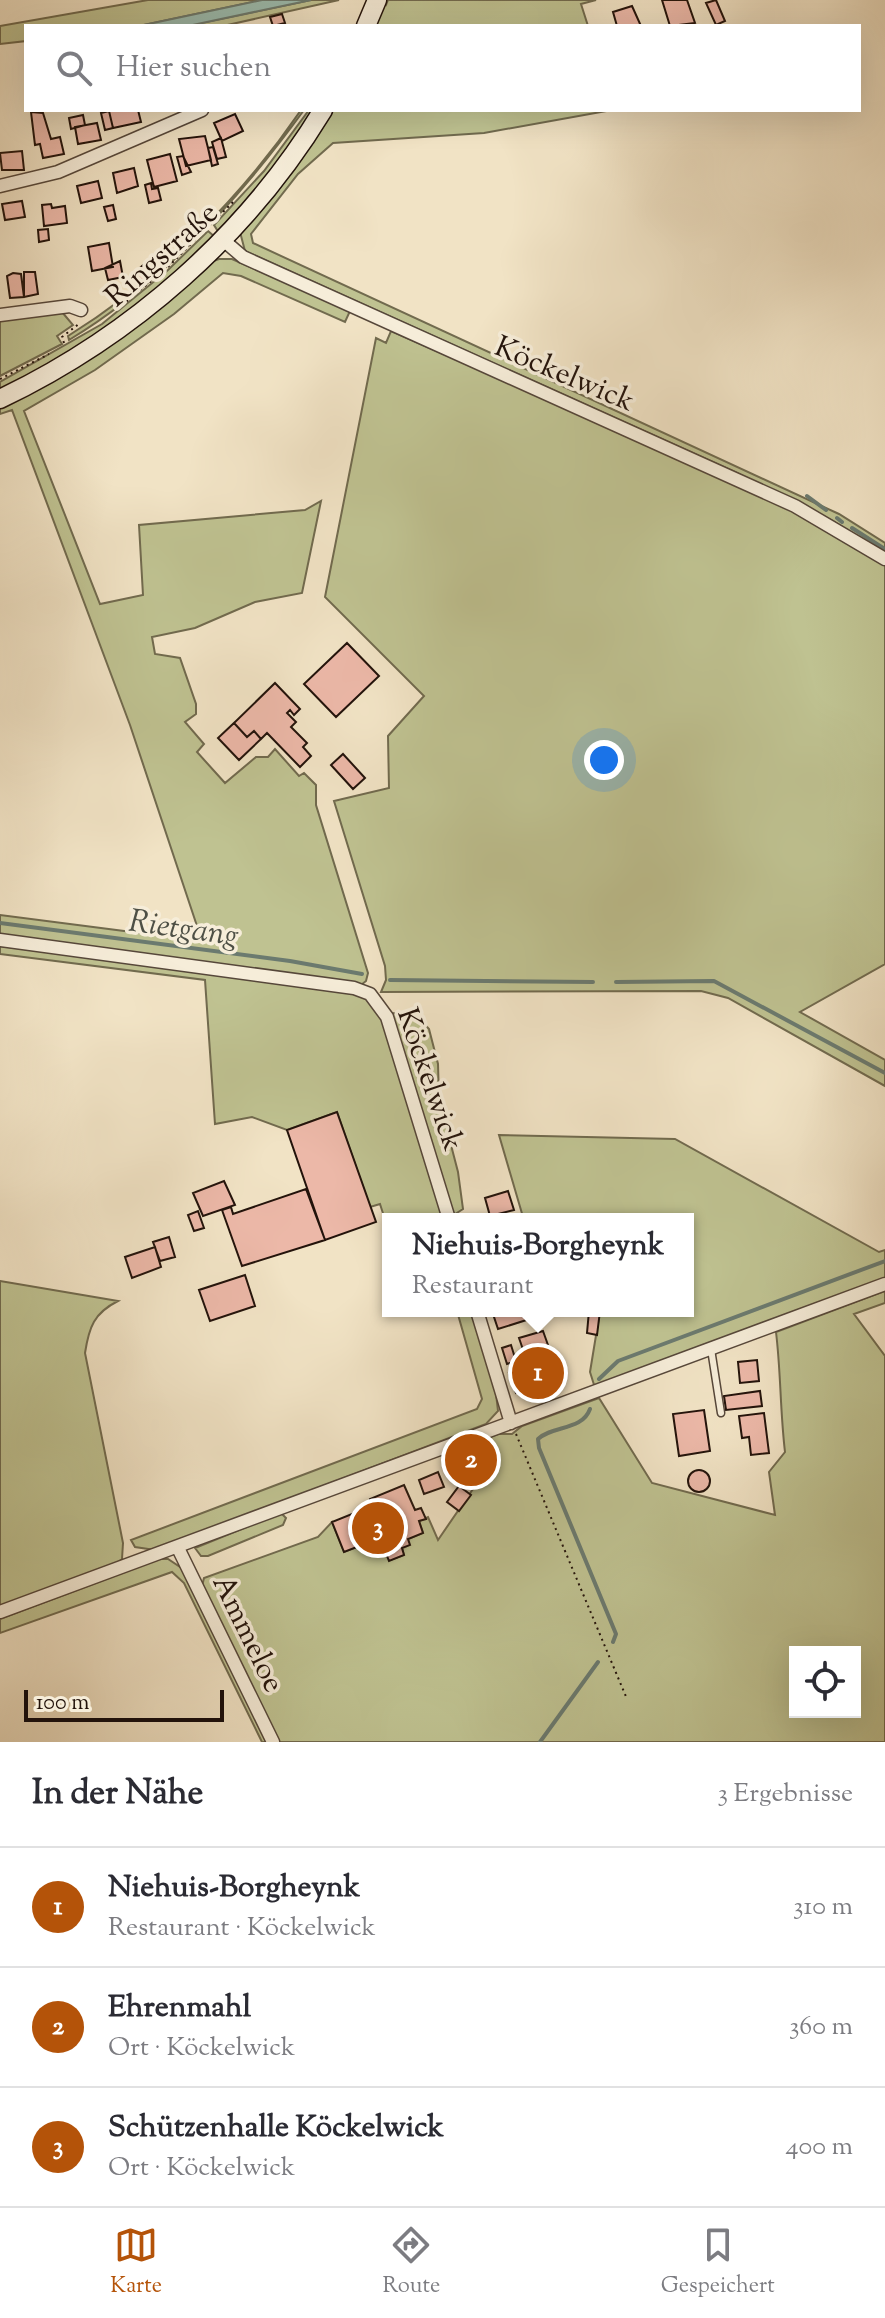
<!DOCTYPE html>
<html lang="de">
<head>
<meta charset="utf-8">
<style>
  body { margin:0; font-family:"Sorts Mill Goudy",serif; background:#f2f2f3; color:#2b2b33 }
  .controls { position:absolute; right:24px; bottom:24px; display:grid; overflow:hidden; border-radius:0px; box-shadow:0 8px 32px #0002 }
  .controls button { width:72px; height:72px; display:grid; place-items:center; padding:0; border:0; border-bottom:2px solid #e1e1e2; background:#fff; color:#2b2b33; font:40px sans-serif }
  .scale { position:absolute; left:24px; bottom:20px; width:200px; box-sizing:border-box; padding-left:8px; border:4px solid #23130b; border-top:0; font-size:22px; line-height:28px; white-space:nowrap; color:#23130b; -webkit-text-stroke:6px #f6edd9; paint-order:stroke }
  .you { position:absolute; left:604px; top:760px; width:28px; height:28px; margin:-20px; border:6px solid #fff; border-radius:50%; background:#1a73e8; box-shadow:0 0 0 12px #1a73e833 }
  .badge { display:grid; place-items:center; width:52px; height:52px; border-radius:50%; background:#b45309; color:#fff; font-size:26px; font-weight:700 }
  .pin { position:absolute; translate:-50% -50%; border:4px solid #fff; box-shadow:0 2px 8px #0006 }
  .popup { position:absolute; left:382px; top:1213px; width:312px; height:104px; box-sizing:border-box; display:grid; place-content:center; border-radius:0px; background:#fff; filter:drop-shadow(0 2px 6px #0005); font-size:26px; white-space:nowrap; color:#7c7c81 }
  .popup b { font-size:30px; color:#2b2b33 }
  .popup::after { content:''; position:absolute; left:50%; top:100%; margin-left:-16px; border:16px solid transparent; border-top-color:#fff }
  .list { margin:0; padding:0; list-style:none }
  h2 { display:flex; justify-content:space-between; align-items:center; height:104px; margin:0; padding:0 32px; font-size:34px }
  h2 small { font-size:26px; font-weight:400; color:#7c7c81 }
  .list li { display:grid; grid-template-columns:52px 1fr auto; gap:24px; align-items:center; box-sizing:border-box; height:120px; padding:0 32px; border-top:2px solid #e1e1e2 }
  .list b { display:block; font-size:30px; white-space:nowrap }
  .list p { margin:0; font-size:26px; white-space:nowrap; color:#7c7c81 }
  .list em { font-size:26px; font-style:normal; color:#7c7c81 }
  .icon { flex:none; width:44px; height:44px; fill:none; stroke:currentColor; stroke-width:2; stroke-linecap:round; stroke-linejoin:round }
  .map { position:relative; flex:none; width:885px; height:1742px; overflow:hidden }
  .search { position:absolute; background:#fff; box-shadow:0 8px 32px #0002; left:24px; right:24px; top:24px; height:88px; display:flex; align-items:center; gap:20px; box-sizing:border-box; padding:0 28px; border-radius:0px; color:#7c7c81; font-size:30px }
  .sheet { height:464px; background:#fff }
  nav { display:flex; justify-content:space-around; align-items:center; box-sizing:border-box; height:112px; border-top:2px solid #e1e1e2; background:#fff; font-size:22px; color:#7c7c81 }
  nav a { display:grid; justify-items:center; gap:4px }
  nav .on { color:#b45309 }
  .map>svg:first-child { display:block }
  .green { fill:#bfc291; stroke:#716a4e; stroke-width:2; fill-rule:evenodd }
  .water { fill:#9bbeb2; stroke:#6b7a6f; stroke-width:2 }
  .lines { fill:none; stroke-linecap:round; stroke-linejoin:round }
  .stream { stroke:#6b7a6f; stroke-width:4 }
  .building { fill:#ecb8a8; stroke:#23130b; stroke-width:2 }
  .service-casing { stroke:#56473a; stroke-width:9 }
  .minor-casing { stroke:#56473a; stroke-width:15 }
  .secondary-casing { stroke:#23130b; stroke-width:21 }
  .path { stroke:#23130b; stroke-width:2; stroke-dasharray:2 4; stroke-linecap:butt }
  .service { stroke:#f6edd9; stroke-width:6 }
  .minor { stroke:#f6edd9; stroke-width:12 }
  .secondary { stroke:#f6edd9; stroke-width:18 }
  .labels { text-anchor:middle; stroke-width:7; stroke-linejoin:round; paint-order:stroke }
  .street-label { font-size:30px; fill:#23130b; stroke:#f6edd9 }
  .water-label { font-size:32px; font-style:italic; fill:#4d4f45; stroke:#f6edd9 }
</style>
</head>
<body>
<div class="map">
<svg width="885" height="1742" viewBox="0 0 885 1742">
  <rect width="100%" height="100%" fill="#f1e3c5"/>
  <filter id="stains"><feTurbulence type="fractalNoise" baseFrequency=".0025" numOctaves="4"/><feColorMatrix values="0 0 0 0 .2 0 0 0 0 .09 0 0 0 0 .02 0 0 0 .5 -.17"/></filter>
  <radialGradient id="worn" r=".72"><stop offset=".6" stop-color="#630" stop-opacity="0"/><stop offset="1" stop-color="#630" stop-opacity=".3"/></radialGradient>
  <!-- green -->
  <path class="green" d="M148,0h114l-123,26h-113v15l-26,3v-18z
    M311,0h28l-116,26h-36z
    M388,0h208l-15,4 7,22h-214l9,-23 3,2z
    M301,110h3c-63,87 -142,174 -235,230l-1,-4c92,-57 172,-137 233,-226z
    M309,110h6l-24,37 -72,86 -5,-8 50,-54z
    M331,110h281l-128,23 -151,10 -35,31 -47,60 2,9 586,271 46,29v11l-52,-33 -96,-48 -492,-222 -5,-19z
    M208,231l7,6 -54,50 -76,58 -85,46v-9l102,-58 66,-54z
    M219,259h13l118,52 -5,11 -104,-46 -18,-3 -49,41 -79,56 -71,41 76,193 43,-9 -4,-70 166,-15 16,-9 -19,92 -47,9 -60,26 -43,9 3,17 25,4 16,46v10l-11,8 19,22 -7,8 28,31 31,-26h12l7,-8 24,27 5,-3 12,12v20l52,168 -2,8 -5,4 -361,-47v-23l202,26 -72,-216 -118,-315 -12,4v-7l208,-144z
    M62,312l11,13 -16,11 5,8 -62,32v-56z
    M391,331l360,158 48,23 86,53v399l-85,48 85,48v26l-157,-88 -27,-7 -320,1 5,-12 -1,-14 -51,-165 55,-13 -1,-52 36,-40 -99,-99 51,-259 10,5z
    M0,946l341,44 26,8 16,20 63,201h-58l-1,7 -7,-22 -10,3 -33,-95 -50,18 -35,-13 -37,7 -10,-144 -205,-26z
    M391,1013l25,2 13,14 9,35 1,35 19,73 5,37 -11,7z
    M499,1135l176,4 204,113 6,-2v31l-290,107 -5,-16 10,-61h88v-92h-169l4,-2z
    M0,1281l118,20c-24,12 -29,26 -33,52l38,190 -1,16 -6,5 -116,43z
    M885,1291v12l-31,11 31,42v386h-607l-76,-156 2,-8 114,-41 14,-15 12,30 36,-14 10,22 14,-5 -2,-7 6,-9 15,-6 -4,-12 9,-4 10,23 37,-54 -28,-33 51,-19h14l10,-8 77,-28 53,85 123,32 -6,-43 16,-20c-5,-42 -4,-79 -9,-120zM795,1652h60v60h-60z
    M457,1311h16l23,83 2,17 -12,13 -331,126 -20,-3 -4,-7 346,-131 5,-10z
    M281,1513l5,5 -3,7 -75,31h-7l-6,-8z
    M159,1559h9l18,12 84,171h-8l-78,-159 -12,-11 -172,61v-14z"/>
  <!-- water -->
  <path class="water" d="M262,0h49l-123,26h-49z"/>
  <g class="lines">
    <!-- stream -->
    <path class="stream" d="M807,496l19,14
      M837,518l5,4
      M852,528l33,21
      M0,923l290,38 72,13
      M390,980l203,2
      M616,982l98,-1 171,92
      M599,1379l19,-18 267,-100
      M590,1409c-8,22 -37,16 -52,30l1,9 77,186 -3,8
      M540,1742l58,-80"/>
  </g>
  <!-- building -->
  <path class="building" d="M662,0h25l8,23 -25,3z
    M716,0l9,21 -9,4 -10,-22z
    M632,6l9,20h-24l-4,-14z
    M282,14l3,9 -12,3 -3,-9z
    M138,110l3,12 -28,6 -4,-17z
    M109,111l4,17 -8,2 -4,-17z
    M31,112l12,1 8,26 9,-2 4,17 -21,4 -3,-14 -5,1z
    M235,114l8,17 -21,10 -8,-18z
    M83,115l2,10 -14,4 -2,-11z
    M97,123l4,17 -23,4 -3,-17z
    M205,136l6,24 -25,6 -7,-27z
    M221,138l5,19 -9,2 -5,-17z
    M213,147l5,17 -6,2 -4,-18z
    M22,151l2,19h-22l-2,-17z
    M170,154l7,27 -23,6 -7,-27z
    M183,156l8,16 -9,3 -5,-18z
    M134,168l4,18 -21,7 -4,-20z
    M98,181l4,17 -21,5 -4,-17z
    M151,183l1,6 6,-1 3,12 -12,3 -4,-18z
    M22,201l3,16 -20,3 -3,-16z
    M51,204l1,4 13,-2 2,17 -23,3 -2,-21z
    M113,205l3,14 -8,2 -4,-14z
    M48,229l1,11 -10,2 -1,-12z
    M109,243l4,24 -21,4 -4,-24z
    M149,260l8,9 -15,13 -8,-9z
    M120,261l3,16 -15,3 -3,-12z
    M24,272h11l3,22 -14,3z
    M13,273l8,1 3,23 -14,1 -3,-22z
    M347,643l32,33 -43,41 -32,-33z
    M275,683l25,26 -6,6 -4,-5 -3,3 9,9 -5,5 16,16 -4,4 8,9 -11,11 -33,-34 -6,6 -7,-8 -7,6 -13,-14z
    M234,723l13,14 7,-6 7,8 -22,21 -21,-22z
    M343,754l22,24 -12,11 -22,-24z
    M337,1112l39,110 -51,18 -38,-110z
    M224,1181l11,24 -32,11 -10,-23z
    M306,1189l19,51 -83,26 -20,-56 9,-3 2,7z
    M508,1191l6,19 -24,6 -5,-18z
    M198,1211l6,17 -10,3 -6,-16z
    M169,1237l6,20 -15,4 -7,-19z
    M155,1247l6,20 -29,11 -7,-21z
    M245,1275l10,31 -45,15 -11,-31z
    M492,1311h43l1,6 -38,12z
    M589,1311h11l-3,24 -10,-2z
    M543,1331l10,28 -24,8 -10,-29z
    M511,1345l5,16 -9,3 -5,-16z
    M553,1359l5,16 -42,18 -7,-20z
    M757,1360l2,21 -19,2 -2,-21z
    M760,1391l2,15 -36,4 -2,-14z
    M704,1410l6,41 -31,5 -6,-42z
    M764,1413l5,40 -18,2 -2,-18 -7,1 -3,-22z
    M688 1481a11 11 0 1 1 22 0a11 11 0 1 1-22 0Z
    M438,1472l6,15 -20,7 -5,-14z
    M404,1485l11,25 6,-2 5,11 -7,2 4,12 -15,6 2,6 -8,3 2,7 -15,6 -9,-23 -36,14 -12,-30 40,-16 -2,-7z
    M459,1486l12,9 -12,16 -12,-9z"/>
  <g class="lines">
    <defs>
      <path id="service" d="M711,1349l10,64"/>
      <path id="minor" d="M0,186l58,-14 144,-62
        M222,239l21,18 552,249 90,53
        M0,315l70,-9 11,4
        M0,940l354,48 16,6 17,23 62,202
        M477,1311l34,112
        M178,1548l95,194
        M0,1612l885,-328"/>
      <path id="secondary" d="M366,26l11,-26
        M0,399c132,-63 247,-164 323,-289"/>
    </defs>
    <!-- service casing -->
    <use href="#service" class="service-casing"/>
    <!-- minor casing -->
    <use href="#minor" class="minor-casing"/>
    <!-- secondary casing -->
    <use href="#secondary" class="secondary-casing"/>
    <!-- path -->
    <path class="path" d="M117,309l49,-40 67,-67
      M64,343l-2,-6 18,-14
      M0,379l49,-25
      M516,1434l111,265"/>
    <!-- service -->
    <use href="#service" class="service"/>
    <!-- minor -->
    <use href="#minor" class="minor"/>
    <!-- secondary -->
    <use href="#secondary" class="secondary"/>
  </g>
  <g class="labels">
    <!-- street labels -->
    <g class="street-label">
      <text transform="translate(161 254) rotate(-42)" y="10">Ringstraße</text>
      <text transform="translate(565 373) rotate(23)" y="10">Köckelwick</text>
      <text transform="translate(431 1079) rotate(71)" y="10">Köckelwick</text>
      <text transform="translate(249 1633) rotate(64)" y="10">Ammeloe</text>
    </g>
    <!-- water labels -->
    <g class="water-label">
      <text transform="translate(184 927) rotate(8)" y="11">Rietgang</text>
    </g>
  </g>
  <rect width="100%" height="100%" filter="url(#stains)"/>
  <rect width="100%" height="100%" fill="url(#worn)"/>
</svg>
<div class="controls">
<button><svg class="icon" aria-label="locate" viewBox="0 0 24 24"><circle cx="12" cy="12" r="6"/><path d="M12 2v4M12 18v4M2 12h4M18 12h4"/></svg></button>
</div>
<div class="scale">100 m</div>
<div class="you"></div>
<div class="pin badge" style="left:538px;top:1373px">1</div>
<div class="popup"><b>Niehuis-Borgheynk</b>Restaurant</div>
<div class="pin badge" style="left:471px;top:1460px">2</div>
<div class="pin badge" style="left:378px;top:1528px">3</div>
<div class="search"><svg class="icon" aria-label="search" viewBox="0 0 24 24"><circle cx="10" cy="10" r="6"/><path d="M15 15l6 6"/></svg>Hier suchen</div>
</div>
<section class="sheet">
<h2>In der Nähe<small>3 Ergebnisse</small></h2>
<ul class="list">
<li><span class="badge">1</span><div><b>Niehuis-Borgheynk</b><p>Restaurant · Köckelwick</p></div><em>310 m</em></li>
<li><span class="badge">2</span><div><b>Ehrenmahl</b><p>Ort · Köckelwick</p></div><em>360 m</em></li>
<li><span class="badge">3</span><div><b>Schützenhalle Köckelwick</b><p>Ort · Köckelwick</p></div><em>400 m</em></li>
</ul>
</section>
<nav>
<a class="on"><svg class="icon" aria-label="map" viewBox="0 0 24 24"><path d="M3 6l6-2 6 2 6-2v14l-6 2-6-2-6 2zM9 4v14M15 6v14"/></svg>Karte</a>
<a><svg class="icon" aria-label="directions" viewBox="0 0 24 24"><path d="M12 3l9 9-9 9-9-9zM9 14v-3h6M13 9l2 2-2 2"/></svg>Route</a>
<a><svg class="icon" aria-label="saved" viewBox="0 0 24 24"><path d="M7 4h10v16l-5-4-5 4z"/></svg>Gespeichert</a>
</nav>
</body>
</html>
